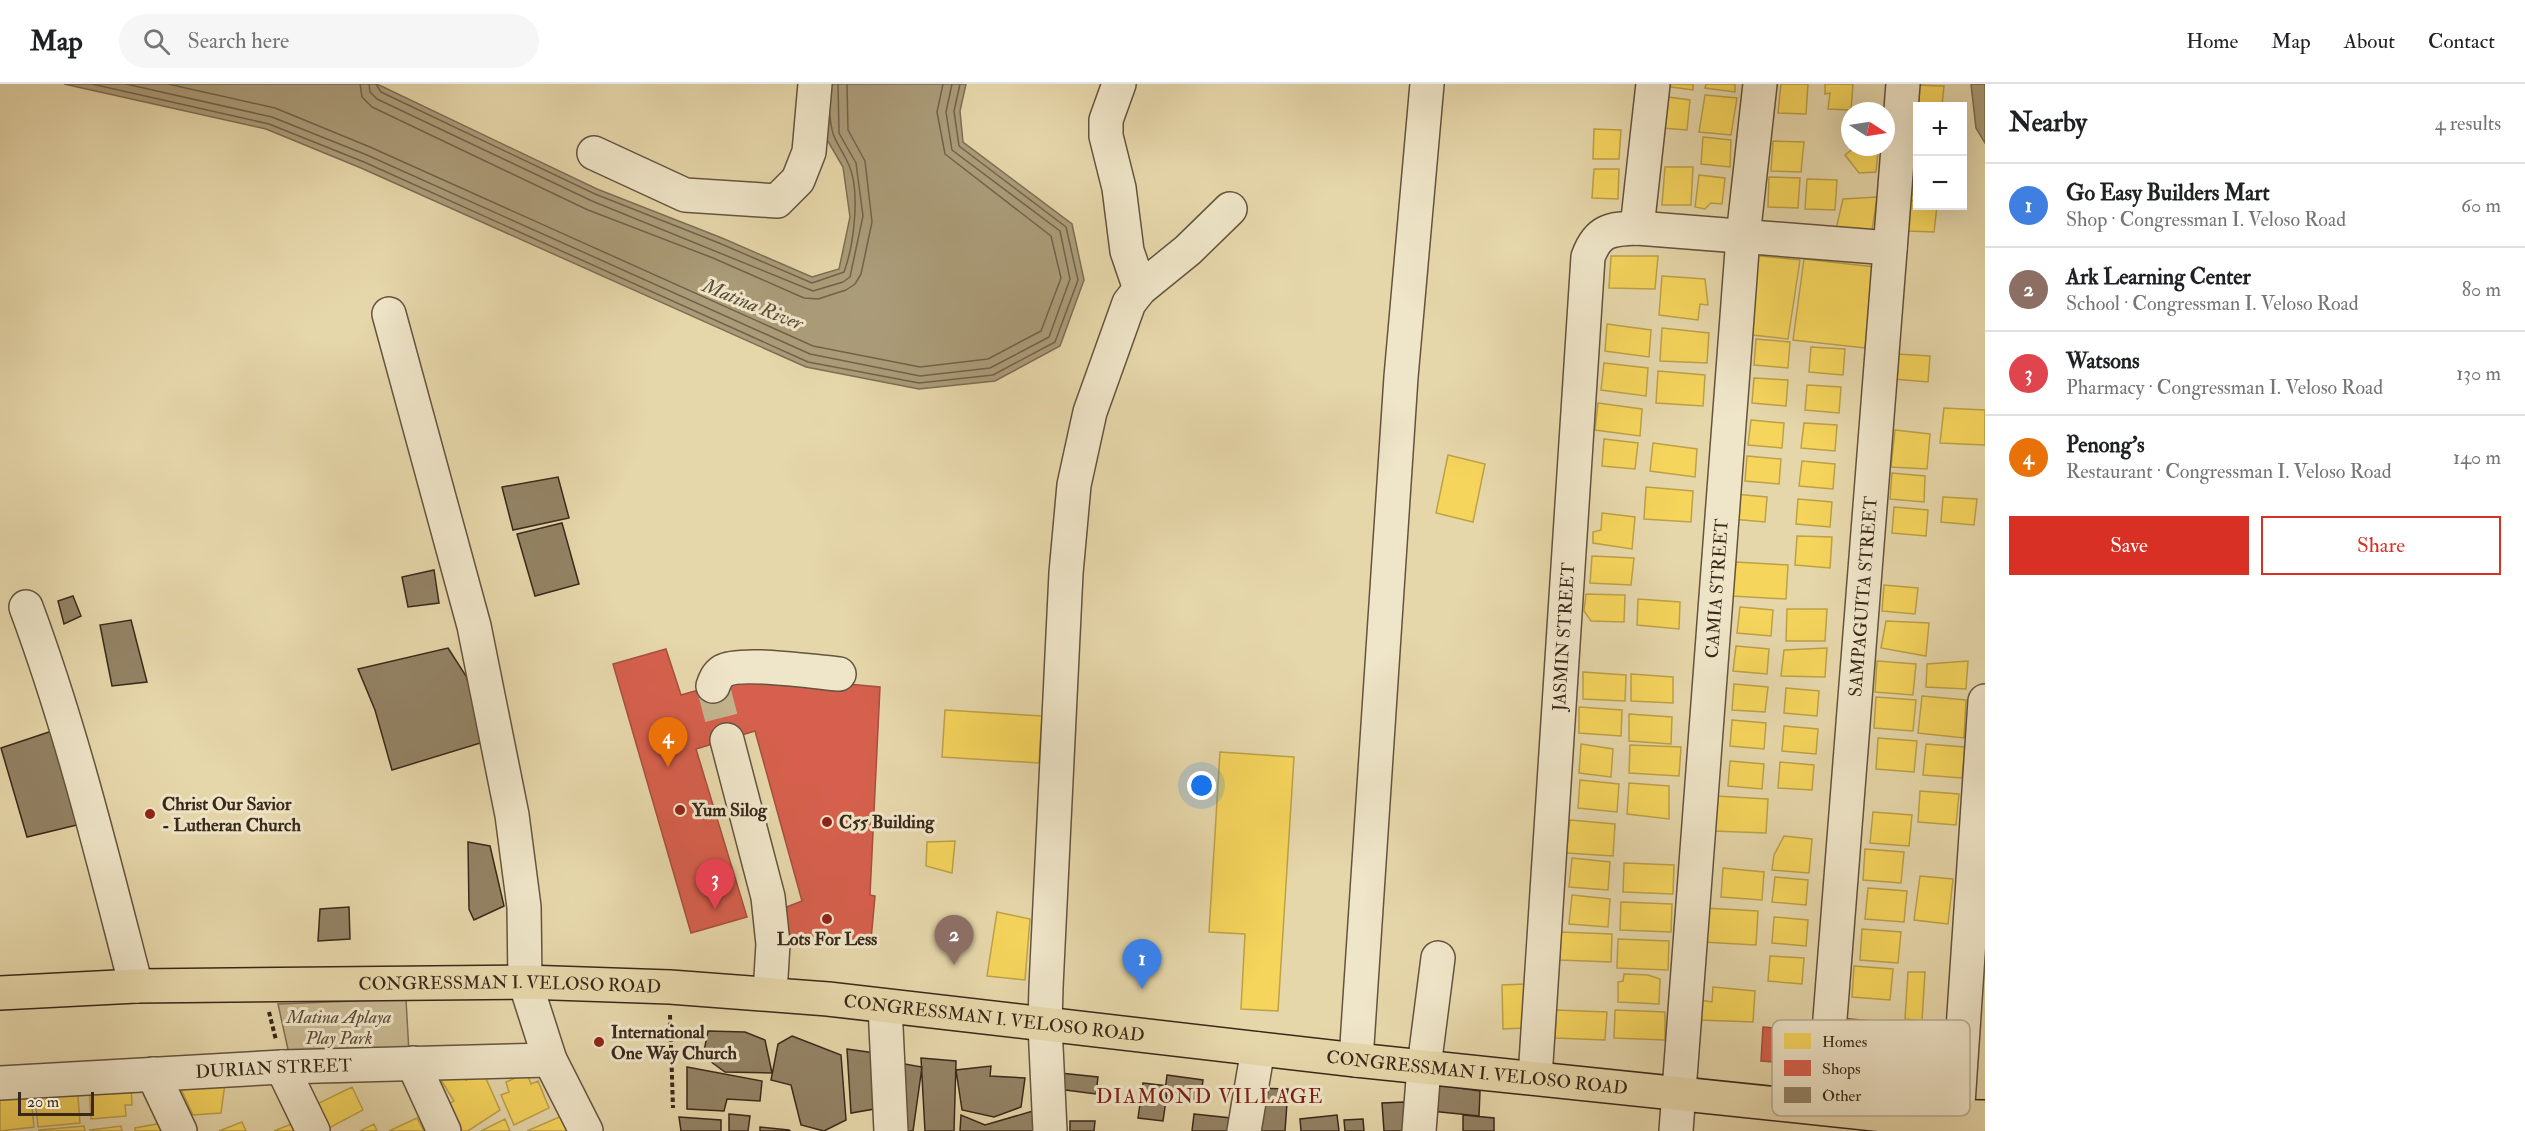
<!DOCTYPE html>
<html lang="en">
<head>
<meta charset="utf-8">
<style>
  body { margin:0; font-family:"IM FELL Double Pica",serif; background:#f6f6f6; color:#202124 }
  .controls { position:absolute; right:18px; top:18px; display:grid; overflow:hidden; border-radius:0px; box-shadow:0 6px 24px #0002 }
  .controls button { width:54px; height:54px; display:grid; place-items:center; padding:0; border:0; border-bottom:2px solid #e0e0e0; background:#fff; color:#202124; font:30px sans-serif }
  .compass { position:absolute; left:1841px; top:18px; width:54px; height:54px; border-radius:50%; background:#fff; box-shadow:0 6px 24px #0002; rotate:102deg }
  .scale { position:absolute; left:18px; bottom:15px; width:76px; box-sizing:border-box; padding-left:6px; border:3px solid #39281a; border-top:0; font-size:16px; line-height:21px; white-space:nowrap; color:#39281a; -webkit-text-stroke:4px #efe5c8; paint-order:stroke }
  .you { position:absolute; left:1202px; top:702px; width:21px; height:21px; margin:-15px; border:4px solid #fff; border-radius:50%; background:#1a73e8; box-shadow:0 0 0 9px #1a73e833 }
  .badge { display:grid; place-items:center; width:39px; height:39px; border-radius:50%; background:#d93025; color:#fff; font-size:20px; font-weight:700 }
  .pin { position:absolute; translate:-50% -50px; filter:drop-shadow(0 2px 3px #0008) }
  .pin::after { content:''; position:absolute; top:32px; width:21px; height:18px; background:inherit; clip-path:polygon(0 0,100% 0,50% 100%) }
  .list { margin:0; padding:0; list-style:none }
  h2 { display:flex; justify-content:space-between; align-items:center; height:78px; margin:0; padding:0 24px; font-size:26px }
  h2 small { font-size:20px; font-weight:400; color:#757577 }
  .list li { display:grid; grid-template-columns:39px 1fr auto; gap:18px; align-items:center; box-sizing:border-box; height:84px; padding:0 24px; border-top:2px solid #e0e0e0 }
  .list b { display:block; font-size:22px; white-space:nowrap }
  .list p { margin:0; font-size:20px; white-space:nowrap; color:#757577 }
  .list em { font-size:20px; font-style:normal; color:#757577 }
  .actions { display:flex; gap:12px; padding:18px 24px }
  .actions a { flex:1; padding:14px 0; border:2px solid #d93025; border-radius:0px; text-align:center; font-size:21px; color:#d93025 }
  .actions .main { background:#d93025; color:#fff }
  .icon { flex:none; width:33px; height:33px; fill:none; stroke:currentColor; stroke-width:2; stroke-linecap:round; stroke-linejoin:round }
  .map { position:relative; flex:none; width:1985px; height:1047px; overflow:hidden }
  header { display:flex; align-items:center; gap:36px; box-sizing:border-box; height:84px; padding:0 30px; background:#fff; border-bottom:2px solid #e0e0e0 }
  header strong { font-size:28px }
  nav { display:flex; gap:33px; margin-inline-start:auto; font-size:21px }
  .search { width:420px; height:54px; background:#f6f6f6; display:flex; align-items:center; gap:15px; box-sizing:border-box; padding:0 21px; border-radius:33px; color:#757577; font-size:22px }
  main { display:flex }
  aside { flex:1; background:#fff }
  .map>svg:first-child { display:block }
  .green { fill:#c9b992; stroke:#817056; stroke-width:1.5 }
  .water { fill:#ab9c79; stroke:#7d6e53; stroke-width:1.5 }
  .homes { fill:#f6d55c; stroke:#bda148; stroke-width:1.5 }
  .shops { fill:#d6604d; stroke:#a74f3e; stroke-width:1.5 }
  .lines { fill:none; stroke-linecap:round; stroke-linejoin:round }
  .shore { stroke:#72624a; stroke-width:1.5 }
  .building { fill:#938365; stroke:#39281a; stroke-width:1.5 }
  .minor-tunnel { stroke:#c3b48d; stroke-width:33; stroke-dasharray:33 16; stroke-linecap:butt }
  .minor-casing { stroke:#64543e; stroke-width:36 }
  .major-casing { stroke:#39281a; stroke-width:36 }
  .path { stroke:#39281a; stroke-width:4; stroke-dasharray:4.5 3; stroke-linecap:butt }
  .minor { stroke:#efe5c8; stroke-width:33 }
  .major { stroke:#e6d7aa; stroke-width:33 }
  .poi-dot { fill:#8f2418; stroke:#efe5c8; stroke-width:2 }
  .labels { text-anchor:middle; stroke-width:6; stroke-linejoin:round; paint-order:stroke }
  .street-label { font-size:18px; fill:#39281a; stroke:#efe5c8 }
  .poi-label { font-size:18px; font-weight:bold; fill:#39281a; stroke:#efe5c8; text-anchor:start }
  .park-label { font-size:18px; font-style:italic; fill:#5d4c38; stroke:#efe5c8 }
  .water-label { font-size:20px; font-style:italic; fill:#5b4b36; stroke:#efe5c8 }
  .neighbourhood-label { font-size:20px; letter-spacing:1.5px; fill:#7a1f14; stroke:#efe5c8 }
  .key { fill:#efe5c8; stroke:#b8ac94; stroke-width:1.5 }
  .key-label { font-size:16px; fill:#39281a }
</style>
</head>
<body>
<header>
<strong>Map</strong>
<div class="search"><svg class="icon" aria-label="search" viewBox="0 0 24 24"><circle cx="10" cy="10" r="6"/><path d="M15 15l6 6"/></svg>Search here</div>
<nav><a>Home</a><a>Map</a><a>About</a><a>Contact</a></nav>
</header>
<main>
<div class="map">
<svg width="1985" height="1047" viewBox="0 0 1985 1047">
  <rect width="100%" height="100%" fill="#e6d7aa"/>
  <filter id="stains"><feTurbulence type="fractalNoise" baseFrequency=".00333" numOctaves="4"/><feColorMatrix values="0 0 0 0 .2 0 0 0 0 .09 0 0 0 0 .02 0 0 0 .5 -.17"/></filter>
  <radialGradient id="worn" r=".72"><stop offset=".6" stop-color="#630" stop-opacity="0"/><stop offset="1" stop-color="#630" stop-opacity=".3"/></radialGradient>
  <!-- green -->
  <path class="green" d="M406,915l3,54 -120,1 -11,-50z"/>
  <!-- water -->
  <path class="water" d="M64,0h313l220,105 125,49 90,39 27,-8 11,-52 -7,-50 -17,-29 -1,-54h141l-6,27 3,31 109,82 12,56 -24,66 -65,35 -76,8 -113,-22 -445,-199 -95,-39z
    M1971,0h14v59l-9,-15z"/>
  <!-- homes -->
  <path class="homes" d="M1664,0h29v6l-29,-4z
    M1706,0h29v8l-30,-4z
    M1781,0h27l-2,30 -28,-1z
    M1825,0h28l-2,26 -23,-1 2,-16 -5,1z
    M1917,1l27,1 -2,20h-24v10h-3z
    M1705,11l32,3 -6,37 -32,-3z
    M1668,13l22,3 -3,30 -26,-2 2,-17h4z
    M1912,40h6v30h-8z
    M1594,45l27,1 -2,29h-26z
    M1703,53l28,3 -1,27 -29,-3z
    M1773,57l31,1 -3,30 -30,-1z
    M1855,63h30v6l-7,-1 -2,20 -17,1 -14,-18z
    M1912,80h6v31h-8z
    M1665,83h28l-2,38h-29z
    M1594,85h25l-1,30 -26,-1z
    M1699,91l26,3 -3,26 -11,-1 -6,6 -10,-2z
    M1769,93l31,1 -2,30 -30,-1z
    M1807,95l30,1 -2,30 -30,-1z
    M1877,113l-6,40 -35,-8 7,-30z
    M1910,116l8,1v5h19l-3,26 -26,-1z
    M1749,171l51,5 -12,79 -45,-5z
    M1611,172h47l-3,33 -46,-1z
    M1804,175l71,8 -10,81 -72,-8z
    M1662,192l43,3 3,26 -8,-1 -2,16 -39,-5z
    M1607,240l44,6 -2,27 -44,-6z
    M1662,244l47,5 -2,30 -47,-2z
    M1756,255l34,3 -2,26 -34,-3z
    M1811,263l34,2 -2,26 -34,-3z
    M1897,270l33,2 -2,26 -34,-3z
    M1604,279l44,5 -2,28 -45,-6z
    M1658,287l47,4 -2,31 -47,-3z
    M1754,294l34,2 -2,26 -34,-3z
    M1807,301l34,2 -2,26 -34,-3z
    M1598,319l44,6 -2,27 -45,-6z
    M1944,324l41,2v35l-45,-2z
    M1751,336l33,3 -2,25 -34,-3z
    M1804,339l33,2 -2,26 -34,-3z
    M1895,346l35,4 -3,35 -36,-2z
    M1604,355l34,4 -3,26 -33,-3z
    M1653,359l44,6 -2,28 -45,-6z
    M1448,371l37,9 -12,58 -37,-9z
    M1747,372l34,3 -2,25 -34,-3z
    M1802,377l33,3 -2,25 -34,-3z
    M1892,389l33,3 -1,26 -34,-3z
    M1646,403l47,4 -2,31 -47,-3z
    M1734,410l33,3 -2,25 -33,-3z
    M1943,413l34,2 -3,26 -33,-3z
    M1798,415l34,3 -2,25 -34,-3z
    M1894,423l34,3 -2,26 -34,-3z
    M1602,429l33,4 -3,32 -39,-6v-11l8,-2z
    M1797,452l35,1 -2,31 -35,-3z
    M1592,472l42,2 -3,27 -41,-2z
    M1736,478l52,3 -2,34 -54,-3z
    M1884,501l34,3 -3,26 -33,-3z
    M1586,510l39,1 -1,27 -33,-1 -7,-10z
    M1638,515l42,3 -1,27 -42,-4z
    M1740,523l33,3 -2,26 -34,-3z
    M1787,525h40l-2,32h-39z
    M1886,537l43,2 -3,33 -45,-8z
    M1736,562l33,3 -2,25 -34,-3z
    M1827,564l-2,29 -44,-1 3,-26z
    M1877,577l39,3 -3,31 -38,-3z
    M1968,577l-2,28 -40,-2 1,-23z
    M1583,588l43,3 -1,26 -42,-2z
    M1631,590l42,3v26l-42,-2z
    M1734,600l34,3 -3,25 -33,-2z
    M1786,604l33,3 -2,25 -33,-3z
    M1922,612l44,4 -2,38 -46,-5z
    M1876,613l40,3 -3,31 -39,-3z
    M1579,623l43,3 -1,26 -42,-3z
    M945,626l97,6 -3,47 -97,-6z
    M1629,630l43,3 -1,27 -42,-3z
    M1732,636l34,3 -2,26 -34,-3z
    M1784,642l34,3 -2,25 -34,-3z
    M1878,654l39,3 -3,31 -38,-3z
    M1581,660l32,5 -2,28 -32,-4z
    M1926,660l39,3 -3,31 -39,-3z
    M1630,661l51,2 -2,29 -50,-3z
    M1220,668l74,5 -16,254 -37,-2 4,-75 -36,-2z
    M1730,677l34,3 -2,25 -34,-3z
    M1780,678l34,3 -2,25 -34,-2z
    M1580,696l39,4 -2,28 -39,-4z
    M1629,699l40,3v33l-42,-5z
    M1920,707l39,3 -3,31 -38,-3z
    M1715,712l53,3 -2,34 -54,-2z
    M1873,728l39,3 -3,31 -39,-3z
    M1570,736l45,4 -2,32 -47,-3z
    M1784,752l28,3 -3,34 -37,-3 2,-15z
    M955,757l-3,32 -26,-7 1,-24z
    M1865,765l39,3 -3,31 -38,-3z
    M1572,774l38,4 -2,28 -39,-3z
    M1624,779l50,2 -1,29 -50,-2z
    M1723,784l41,4 -2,28 -41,-3z
    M1920,792l33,3 -5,45 -34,-4z
    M1775,793l33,3 -2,25 -34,-3z
    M1868,804l39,3 -3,31 -39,-3z
    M1572,811l38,4 -2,28 -39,-3z
    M1621,818l51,2 -1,28 -51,-2z
    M1705,824l53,3 -2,34 -54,-3z
    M997,828l33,7 -5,61 -38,-4z
    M1774,833l34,3 -2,26 -34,-3z
    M1862,845l39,3 -3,31 -38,-3z
    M1561,848l51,2 -1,28 -51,-2z
    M1618,855l51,2 -1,29 -51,-2z
    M1770,872l34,2 -2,26 -34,-3z
    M1854,882l39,3 -3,31 -38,-3z
    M1908,888h17l-3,49 -17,-2z
    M1624,890l24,1 12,4 -1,25 -41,-2v-20l5,-1z
    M1527,900l2,44 -26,1 -1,-44z
    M1713,903l42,4 -2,31 -53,-2 -1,-20 13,2z
    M1556,926l51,2 -2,28 -50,-2z
    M1615,926l50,2v28l-51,-2z
    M462,987l4,9 17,-8 17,38 -32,21h-8l-14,-26 8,-4 -13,-21z
    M527,989l4,11 7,-3 11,27 -35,17 -13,-30 8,-3 -3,-10z
    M225,999l-4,30 -28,2 -13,-28z
    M77,1000l3,39 -42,4 -4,-42z
    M131,1000l1,21h-7l1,11 -35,3 -2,-33z
    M30,1002l4,41 -34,4v-42z
    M352,1003l11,23 -34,18 -12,-24z
    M564,1031l7,16h-44z
    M417,1034l7,13h-35z
    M505,1035l5,12h-29z
    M168,1038l1,9h-34v-3z
    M242,1038l4,9h-27z
    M294,1039l4,8h-24z
    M374,1040l3,7h-17z
    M84,1042l1,5h-46v-1z
    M121,1042l1,5h-32v-1z"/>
  <!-- shops -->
  <path class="shops" d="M666,565l15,46 56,-16 -1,-5 144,13 -10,208 5,1 -4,44 -81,-5 -6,-27 18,-7 -47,-170 -59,18 51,168 -56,16 -78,-269z
    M1840,934l54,5 -5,61 -48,-5z
    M1763,943l56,5 -3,33 -55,-4z"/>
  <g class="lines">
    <!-- shore -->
    <path class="shore" d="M92,0l177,40 95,38 444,200 111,21 74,-8 62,-33 23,-62 -12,-53 -107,-81 -5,-35 6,-27
      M126,0l146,33 95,38 443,199 110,22 70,-8 59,-31 21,-58 -10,-48 -108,-81 -6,-38 6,-28
      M168,0l107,24 95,39 443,199 107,21 68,-8 53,-28 20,-53 -10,-42 -106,-82 -8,-42 6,-28
      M360,0l2,13 10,10 216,103 125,48 91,40 14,1 28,-9 9,-6 6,-10 11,-52 -7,-61 -17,-31 -1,-46
      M369,0l1,8 7,7 215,102 221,90 30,-9 7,-5 13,-61 -7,-53 -17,-30 -1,-49
      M376,0l5,8 214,102 124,49 93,40 32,-11c10,-27 17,-83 4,-109 -10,-21 -16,-23 -18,-47"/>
  </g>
  <!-- building -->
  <path class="building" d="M558,393l11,41 -56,12 -11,-43z
    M562,439l17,61 -44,12 -18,-62z
    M434,486l5,33 -31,4 -6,-30z
    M73,512l8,20 -17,8 -6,-23z
    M131,536l16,62 -35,4 -12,-61z
    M448,564l18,28 21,65 -95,29 -17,-60 -17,-41z
    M52,647l25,94 -50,12 -26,-89z
    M468,758l22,4 14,60 -30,14 -5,-11z
    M349,823l1,32 -32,2 2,-32z
    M708,947l37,1 20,8 7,33 -47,-1 -22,-16z
    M792,952l49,19 5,65 -22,11 -23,-6 -10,-40 -20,-5 7,-36z
    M847,965l35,5 -2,54 -29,5z
    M921,974l35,3 -2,70h-29z
    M888,977l34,6 -9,64h-25z
    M991,982l-1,10 35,2 -4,29 -27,10 -32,-7 -6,-40z
    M687,983l75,14 -2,20 -33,-2 -3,12 -37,-2z
    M1060,989l38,4 -2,17 -38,-5z
    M1167,991l36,5 -3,24 -36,-4z
    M1143,999l25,3 -5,35 -25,-3z
    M1432,1000l48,7 -1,25 -48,-5z
    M1258,1004l30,1 -3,42h-29z
    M1404,1018l1,29h-21l-2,-28z
    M1033,1027l2,20h-75l1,-16 24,10z
    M729,1030l21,2 -2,15h-19z
    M1194,1030l37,4 -2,13h-37z
    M1337,1031l2,16h-38l-1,-12z
    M1463,1031l31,3v13h-31z
    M679,1033l42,3v11h-40z
    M1363,1035l1,12h-19l-1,-11z
    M1070,1037h25l-1,10h-24z
    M760,1043l29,3 1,1h-30z"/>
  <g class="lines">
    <!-- minor-tunnel -->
    <path class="minor-tunnel" d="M713,602l14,54"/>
    <defs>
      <g id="minor">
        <path d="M1119,0l-13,36v16l13,52 8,63 13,38"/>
        <path d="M594,69l91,42 92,6 21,-21 11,-28 6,-68"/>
        <path d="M1637,144l16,-144"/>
        <path d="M389,230l85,312 38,189 12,92 1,75 25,78 36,71"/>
        <path d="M26,523c46,124 77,252 110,379"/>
        <path d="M713,602c2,-6 4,-11 10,-15 17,-10 93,1 116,3"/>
        <path d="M727,656l41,157 5,47 -3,49"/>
        <path d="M885,922l6,125"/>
        <path d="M1356,976l45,-683 26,-293"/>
        <path d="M413,979l31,68"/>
        <path d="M282,983l31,64"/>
        <path d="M153,990l27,57"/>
        <path id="s1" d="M1535,994l53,-821c10,-27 22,-28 49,-29l253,20"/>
        <path id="s2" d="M0,999l282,-16 268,-7"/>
        <path id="s3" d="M1823,1024l80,-1024"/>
        <path d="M1957,1035l28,-418"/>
        <path d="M1050,1047l-5,-106 1,-38 20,-414 8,-88 16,-73 39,-109 11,-14 48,-39 42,-41"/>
        <path d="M1244,1047l14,-82"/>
        <path d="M1419,1047l5,-64 14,-109"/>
        <path id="s4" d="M1676,1047l67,-894 17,-153"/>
      </g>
      <g id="major">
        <path id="s5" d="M0,909l136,-7 389,-4 145,5 158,12 528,61 537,56 92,1"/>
      </g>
    </defs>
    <!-- minor casing -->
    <use href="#minor" class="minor-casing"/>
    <!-- major casing -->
    <use href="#major" class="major-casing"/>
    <!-- path -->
    <path class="path" d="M269,928l7,28
      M670,931l3,93"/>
    <!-- minor -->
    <use href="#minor" class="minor"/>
    <!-- major -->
    <use href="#major" class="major"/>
  </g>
  <!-- markers -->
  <g class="poi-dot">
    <circle cx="680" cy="726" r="6"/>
    <circle cx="150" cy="730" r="6"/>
    <circle cx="827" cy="738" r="6"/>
    <circle cx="827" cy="835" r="6"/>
    <circle cx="599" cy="958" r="6"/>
  </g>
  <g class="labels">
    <!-- street labels -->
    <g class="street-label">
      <text dy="6" stroke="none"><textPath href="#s4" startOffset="544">CAMIA STREET</textPath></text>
      <text dy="6" stroke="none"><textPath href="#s3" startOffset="513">SAMPAGUITA STREET</textPath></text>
      <text dy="6" stroke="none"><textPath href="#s1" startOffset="442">JASMIN STREET</textPath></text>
      <text dy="6" stroke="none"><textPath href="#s5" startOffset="510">CONGRESSMAN I. VELOSO ROAD</textPath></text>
      <text dy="6" stroke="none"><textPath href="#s5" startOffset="996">CONGRESSMAN I. VELOSO ROAD</textPath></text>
      <text dy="6" stroke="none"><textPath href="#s2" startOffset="274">DURIAN STREET</textPath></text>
      <text dy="6" stroke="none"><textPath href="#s5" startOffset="1482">CONGRESSMAN I. VELOSO ROAD</textPath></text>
    </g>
    <!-- poi labels -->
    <g class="poi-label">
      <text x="162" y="726">Christ Our Savior<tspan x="162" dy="21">- Lutheran Church</tspan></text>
      <text x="692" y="732">Yum Silog</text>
      <text x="839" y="744">C55 Building</text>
      <text x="827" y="861" text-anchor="middle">Lots For Less</text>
      <text x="611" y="954">International<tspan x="611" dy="21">One Way Church</tspan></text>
    </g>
    <!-- park labels -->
    <g class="park-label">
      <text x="339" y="939">Matina Aplaya<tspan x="339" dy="21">Play Park</tspan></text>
    </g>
    <!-- water labels -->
    <g class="water-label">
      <text transform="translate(753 220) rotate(22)" y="7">Matina River</text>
    </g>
    <!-- neighbourhood labels -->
    <g class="neighbourhood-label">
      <text x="1210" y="1019">DIAMOND VILLAGE</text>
    </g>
  </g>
  <!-- legend -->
  <rect x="1772" y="936" width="198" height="96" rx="9" class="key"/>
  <rect x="1784" y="949" width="27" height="16" fill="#f6d55c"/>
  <rect x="1784" y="976" width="27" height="16" fill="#d6604d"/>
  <rect x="1784" y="1003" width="27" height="16" fill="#938365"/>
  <g class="key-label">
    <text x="1822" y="963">Homes</text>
    <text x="1822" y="990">Shops</text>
    <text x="1822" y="1017">Other</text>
  </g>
  <rect width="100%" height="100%" filter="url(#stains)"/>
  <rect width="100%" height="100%" fill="url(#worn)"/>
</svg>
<div class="controls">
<button>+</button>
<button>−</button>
</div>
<svg class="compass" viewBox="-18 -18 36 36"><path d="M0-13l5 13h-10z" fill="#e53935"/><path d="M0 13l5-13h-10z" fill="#757577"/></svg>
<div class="scale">20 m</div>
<div class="you"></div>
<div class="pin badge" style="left:1142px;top:905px;background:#3f7fe0">1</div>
<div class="pin badge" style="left:954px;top:881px;background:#8d6e63">2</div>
<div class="pin badge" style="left:715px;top:825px;background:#e0444e">3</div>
<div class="pin badge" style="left:668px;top:683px;background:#e8710a">4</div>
</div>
<aside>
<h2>Nearby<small>4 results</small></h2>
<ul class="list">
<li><span class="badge" style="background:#3f7fe0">1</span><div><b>Go Easy Builders Mart</b><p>Shop · Congressman I. Veloso Road</p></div><em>60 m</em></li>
<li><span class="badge" style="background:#8d6e63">2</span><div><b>Ark Learning Center</b><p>School · Congressman I. Veloso Road</p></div><em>80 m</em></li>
<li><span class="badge" style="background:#e0444e">3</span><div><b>Watsons</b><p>Pharmacy · Congressman I. Veloso Road</p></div><em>130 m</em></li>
<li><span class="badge" style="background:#e8710a">4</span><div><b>Penong's</b><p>Restaurant · Congressman I. Veloso Road</p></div><em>140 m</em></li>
</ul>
<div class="actions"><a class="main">Save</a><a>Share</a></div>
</aside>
</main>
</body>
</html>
